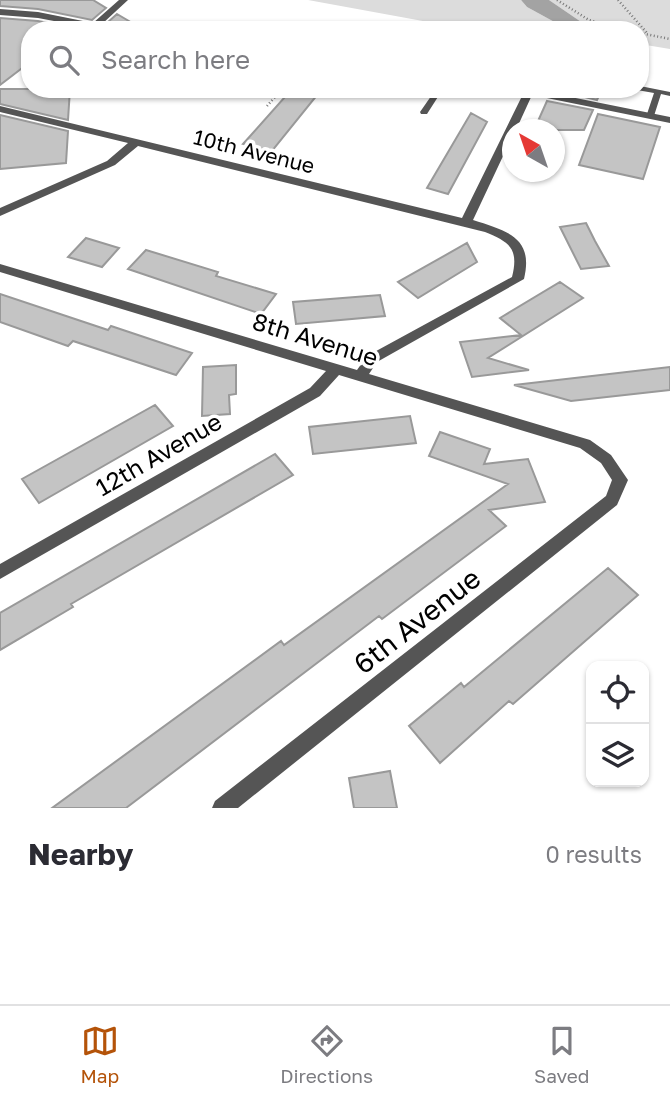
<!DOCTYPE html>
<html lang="en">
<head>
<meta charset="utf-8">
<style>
  body { margin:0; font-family:"Golos Text",sans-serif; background:#f7f7f7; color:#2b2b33 }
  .controls { position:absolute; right:21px; bottom:21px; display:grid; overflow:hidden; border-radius:14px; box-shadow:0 2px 5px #0004 }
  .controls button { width:63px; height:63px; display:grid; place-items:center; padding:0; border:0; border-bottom:2px solid #e1e1e2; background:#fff; color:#2b2b33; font:35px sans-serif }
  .compass { position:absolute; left:502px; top:119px; width:63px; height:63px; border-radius:50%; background:#fff; box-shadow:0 2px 5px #0004; rotate:320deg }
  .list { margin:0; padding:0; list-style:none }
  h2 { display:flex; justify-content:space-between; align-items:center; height:91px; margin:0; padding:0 28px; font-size:30px }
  h2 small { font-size:23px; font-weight:400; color:#7c7c81 }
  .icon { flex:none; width:38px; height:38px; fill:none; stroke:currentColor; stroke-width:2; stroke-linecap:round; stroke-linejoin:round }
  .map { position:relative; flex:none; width:670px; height:808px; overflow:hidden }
  .search { position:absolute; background:#fff; box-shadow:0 2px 5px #0004; left:21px; right:21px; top:21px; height:77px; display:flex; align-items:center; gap:18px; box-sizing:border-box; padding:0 24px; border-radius:28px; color:#7c7c81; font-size:26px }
  .sheet { height:196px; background:#fff }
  nav { display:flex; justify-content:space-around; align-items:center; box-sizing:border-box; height:98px; border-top:2px solid #e1e1e2; background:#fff; font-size:19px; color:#7c7c81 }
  nav a { display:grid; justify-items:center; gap:4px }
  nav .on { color:#b45309 }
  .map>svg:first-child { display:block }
  .green { fill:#dcdcdc }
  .water { fill:#a3a3a3 }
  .building { fill:#c4c4c4; stroke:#999; stroke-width:2 }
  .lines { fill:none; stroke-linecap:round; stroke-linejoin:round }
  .path { stroke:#777; stroke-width:2.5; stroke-dasharray:1 2.5; stroke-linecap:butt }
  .service { fill:#555; fill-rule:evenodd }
  .minor { fill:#555; fill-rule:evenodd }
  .labels { text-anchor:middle; stroke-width:7; stroke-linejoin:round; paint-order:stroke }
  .far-street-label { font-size:21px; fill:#000; stroke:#fff }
  .street-label { font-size:24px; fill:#000; stroke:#fff }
  .near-street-label { font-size:28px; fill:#000; stroke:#fff }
</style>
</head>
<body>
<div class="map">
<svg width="670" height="808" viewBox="0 0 670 808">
  <rect width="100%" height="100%" fill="#fff"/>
  <!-- green -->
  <path class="green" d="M308,0h213l6,7 42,23h-97z
    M549,0h121v49l-30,-5v-14h-47z"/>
  <!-- water -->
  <path class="water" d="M521,0h28l44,30h-24l-42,-23z"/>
  <!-- building -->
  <path class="building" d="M0,0h93l13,8 -14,12 -54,-11 -38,-3z
    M117,14l27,16h-21l-16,-7z
    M0,18l38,3 48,9h-56v32l-30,23z
    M0,89h70l-2,31 -68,-16z
    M292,89h30l-50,62 -29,-7z
    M553,89h49l-5,11z
    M547,101l46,9 -9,20h-50z
    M471,113l16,9 -39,72 -21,-6z
    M598,114l62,13 -17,52 -64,-14z
    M0,115l68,16 -2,32 -66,6z
    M586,223l9,18 14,25 -28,3 -21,-42z
    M86,238l33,10 -17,19 -34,-10z
    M467,243l10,19 -59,36 -20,-16z
    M146,250l72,22 -2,4 60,18 -15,20 -133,-45z
    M560,282l23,16 -95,60 41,12 -57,7 -12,-35 61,-7 -21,-17z
    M0,294l108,36 3,-4 81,27 -16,22 -103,-34 -5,5 -68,-24z
    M380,295l5,21 -89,8 -3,-22z
    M236,365v29l-7,1 1,19 -28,2 1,-49z
    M670,367v23l-99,11 -57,-16z
    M155,405l18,21 -134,77 -17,-24z
    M410,416l6,27 -103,11 -4,-27z
    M440,432l50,17 -6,15 44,-5 17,43 -56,8 17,16 -124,93 -3,-3 -253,192h-74l229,-167 3,4 224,-161 -79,-28z
    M275,454l18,21 -222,129 2,3 -73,43v-37z
    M608,568l30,27 -125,109 -4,-3 -69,62 -31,-37 52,-43 3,4z
    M390,771l7,37h-43l-5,-30z"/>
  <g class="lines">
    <!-- path -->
    <path class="path" d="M557,0l32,20 34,10
      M618,0l30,34
      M640,33l30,6
      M267,106l15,-17"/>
    <!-- service -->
    <path class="service" d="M264,24l23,6 -23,-2 -17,2z
      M640,86l30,6v4l-9,-2 -8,25 -7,-2 8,-24 -17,-3 3,-1z
      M436,89h7l-16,25h-6l-1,-2z"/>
    <!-- minor -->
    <path class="minor" d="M119,0h9l-26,24 19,6h-19l-64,-12 -38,-3v-6l38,3 55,11z
      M510,89h21l139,28v6l-138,-28 -16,35h-4v7l-39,83c34,11 61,17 51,59l-147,83 -8,12 221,66 21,15 17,25 -11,25 -379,303h-26l3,-7 391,-305 6,-16 -11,-17 -21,-15 -241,-73 -19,21 -320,183v-15l310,-176 16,-17 -326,-99v-8l357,106 10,-14 145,-79c7,-28 -2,-35 -27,-45l-347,-86 -23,19 -115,51v-8l107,-47 21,-18 -128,-31v-6l462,112 61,-124z"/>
  </g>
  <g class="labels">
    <!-- far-street labels -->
    <g class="far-street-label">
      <text transform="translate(254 152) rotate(14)" y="7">10th Avenue</text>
    </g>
    <!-- street labels -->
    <g class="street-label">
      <text transform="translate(315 340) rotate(17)" y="8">8th Avenue</text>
      <text transform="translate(159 455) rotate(-30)" y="8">12th Avenue</text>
    </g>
    <!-- near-street labels -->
    <g class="near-street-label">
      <text transform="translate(417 621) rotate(-38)" y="10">6th Avenue</text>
    </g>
  </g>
</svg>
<div class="controls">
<button><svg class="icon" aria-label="locate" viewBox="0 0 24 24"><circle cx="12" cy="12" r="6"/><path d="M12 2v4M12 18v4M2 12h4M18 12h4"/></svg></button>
<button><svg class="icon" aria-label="layers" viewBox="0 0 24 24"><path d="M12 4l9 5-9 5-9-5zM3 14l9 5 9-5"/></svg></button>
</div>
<svg class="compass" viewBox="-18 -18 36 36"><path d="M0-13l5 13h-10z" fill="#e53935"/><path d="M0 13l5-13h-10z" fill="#7c7c81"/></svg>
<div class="search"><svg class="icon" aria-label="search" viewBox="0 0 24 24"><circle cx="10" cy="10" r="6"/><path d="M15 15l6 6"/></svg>Search here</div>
</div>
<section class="sheet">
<h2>Nearby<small>0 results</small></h2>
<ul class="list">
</ul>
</section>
<nav>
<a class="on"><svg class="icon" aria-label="map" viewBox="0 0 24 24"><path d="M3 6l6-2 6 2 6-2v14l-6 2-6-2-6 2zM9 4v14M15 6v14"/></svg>Map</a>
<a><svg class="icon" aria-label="directions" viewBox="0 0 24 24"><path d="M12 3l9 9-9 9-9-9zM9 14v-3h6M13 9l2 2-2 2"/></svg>Directions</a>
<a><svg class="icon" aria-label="saved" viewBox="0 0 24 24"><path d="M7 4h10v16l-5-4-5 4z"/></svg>Saved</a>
</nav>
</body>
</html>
